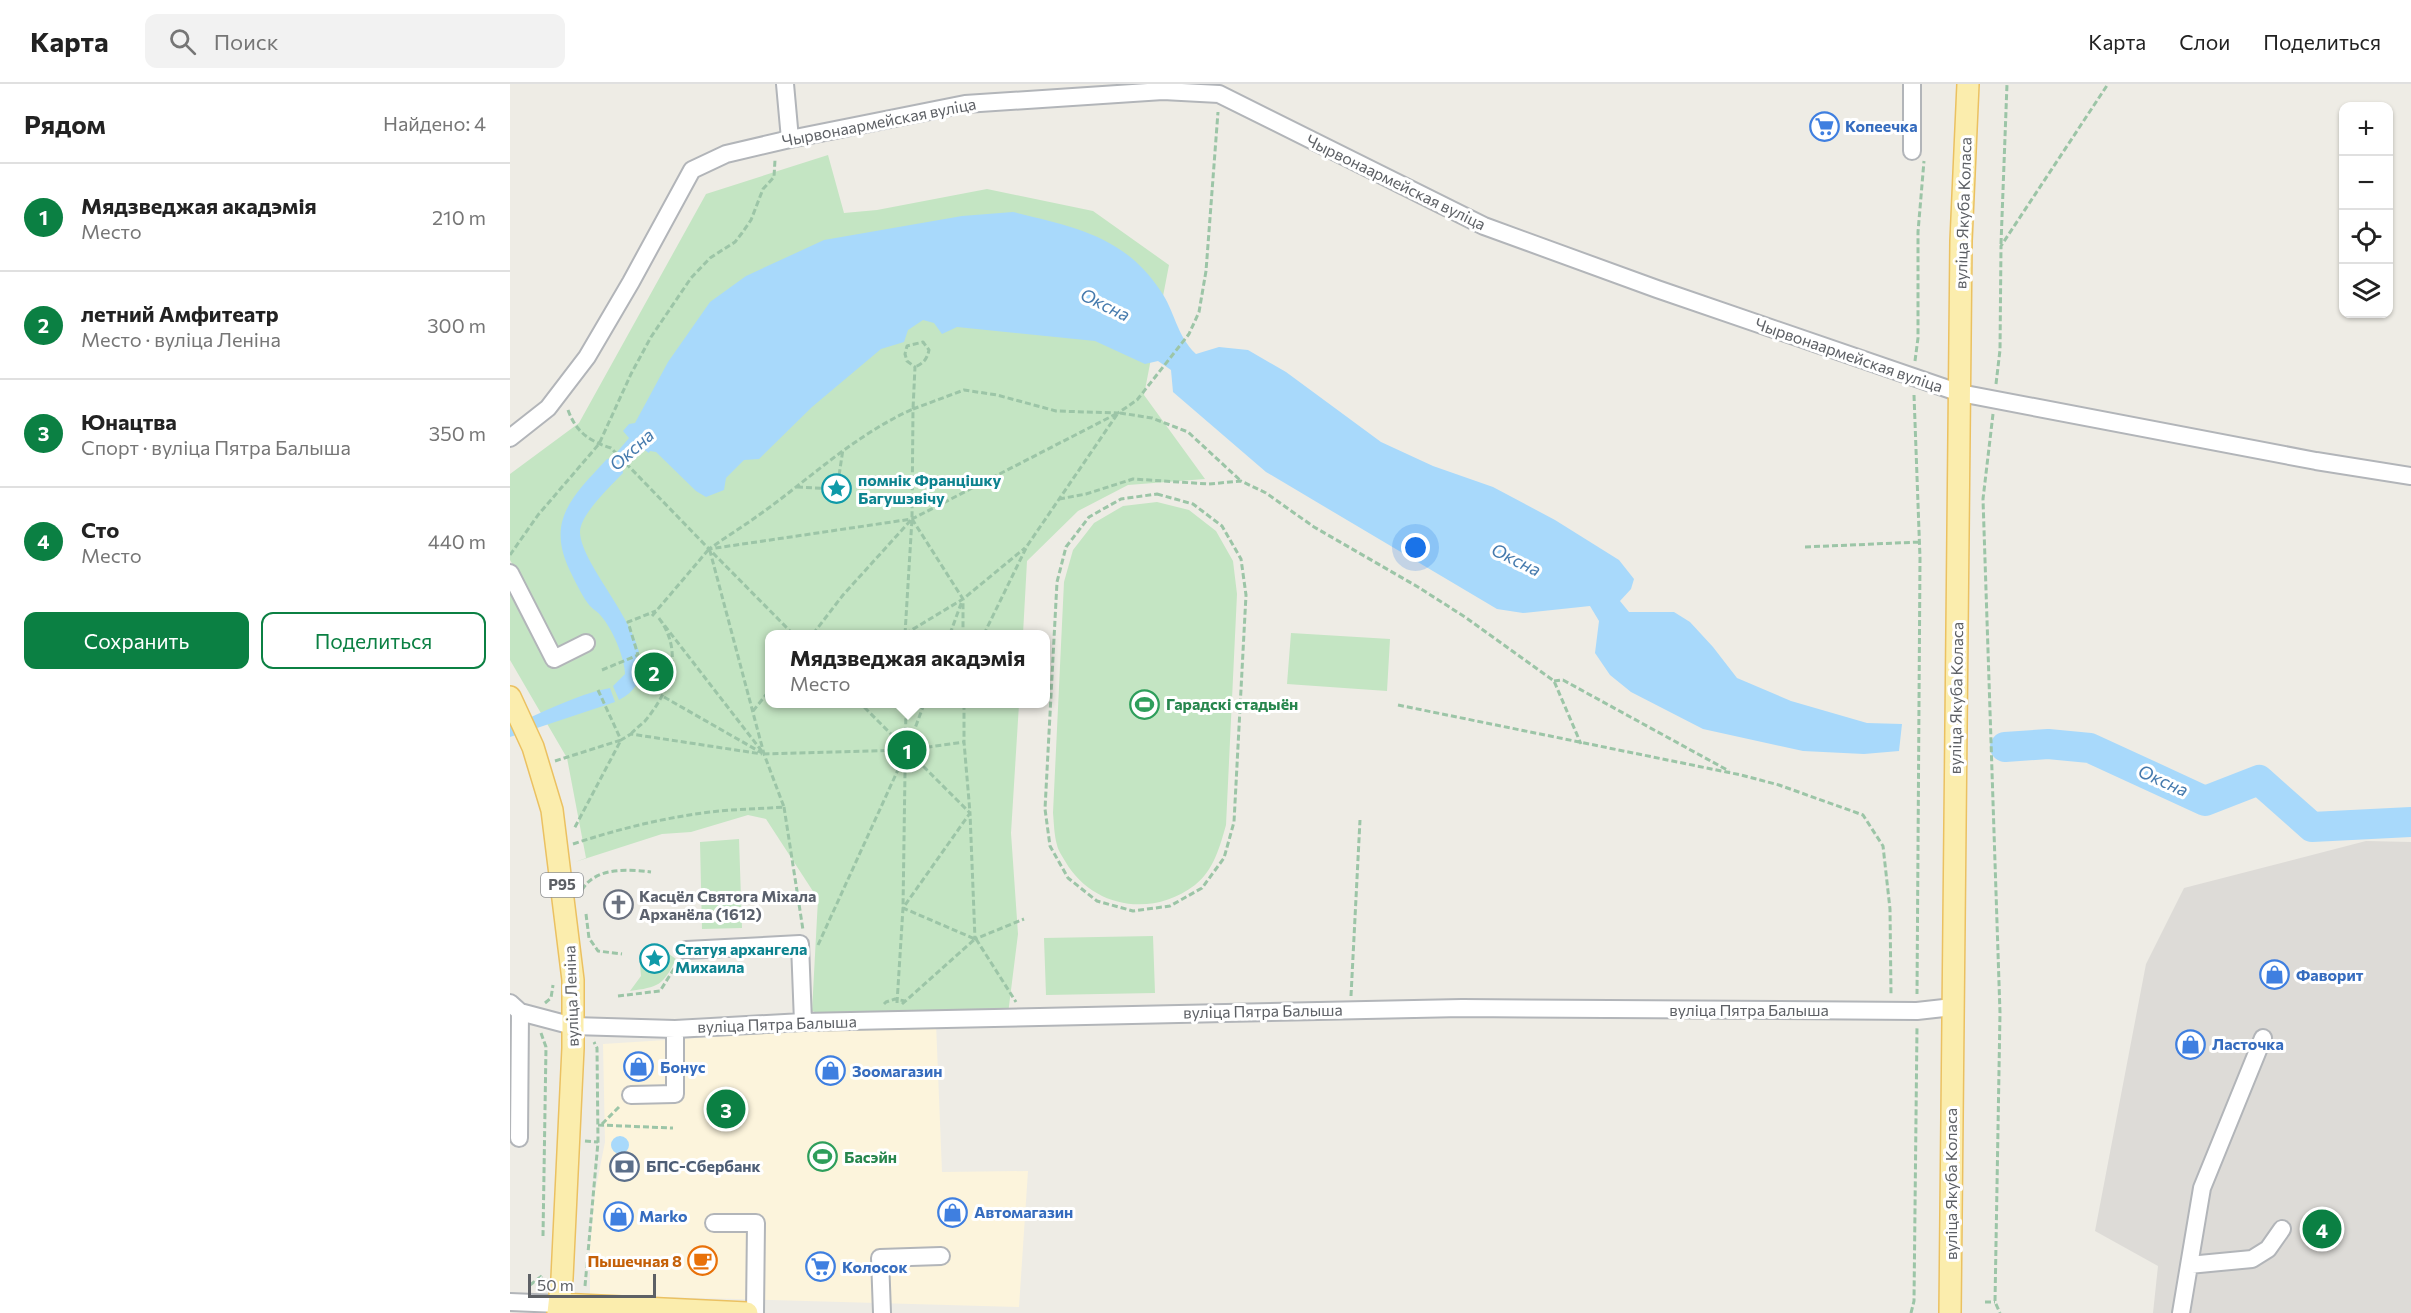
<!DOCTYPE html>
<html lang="ru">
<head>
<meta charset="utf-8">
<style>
  body { margin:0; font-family:Commissioner,sans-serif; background:#f2f2f2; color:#222 }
  .controls { position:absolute; right:18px; top:18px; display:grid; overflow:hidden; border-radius:12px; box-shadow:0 2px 4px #0004 }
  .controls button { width:54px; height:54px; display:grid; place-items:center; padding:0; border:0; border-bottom:2px solid #e0e0e0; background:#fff; color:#222; font:30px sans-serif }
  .scale { position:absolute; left:18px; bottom:15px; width:128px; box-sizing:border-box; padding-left:6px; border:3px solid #5d6065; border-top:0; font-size:16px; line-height:21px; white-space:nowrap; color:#5d6065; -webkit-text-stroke:4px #fff; paint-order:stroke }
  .you { position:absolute; left:906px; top:464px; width:21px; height:21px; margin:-15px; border:4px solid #fff; border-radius:50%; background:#1a73e8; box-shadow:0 0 0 9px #1a73e833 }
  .badge { display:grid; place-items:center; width:39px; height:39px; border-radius:50%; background:#0b8043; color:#fff; font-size:20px; font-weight:700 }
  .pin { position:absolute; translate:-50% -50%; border:3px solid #fff; box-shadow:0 2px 6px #0006 }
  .popup { position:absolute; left:255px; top:546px; width:285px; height:78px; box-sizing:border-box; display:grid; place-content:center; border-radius:12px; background:#fff; filter:drop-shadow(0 2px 4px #0005); font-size:20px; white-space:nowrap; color:#767676 }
  .popup b { font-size:22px; color:#222 }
  .popup::after { content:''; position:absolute; left:50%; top:100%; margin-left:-12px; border:12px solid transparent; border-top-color:#fff }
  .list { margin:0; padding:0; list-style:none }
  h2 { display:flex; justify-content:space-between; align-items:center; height:78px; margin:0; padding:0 24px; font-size:26px }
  h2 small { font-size:20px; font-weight:400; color:#767676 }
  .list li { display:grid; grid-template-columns:39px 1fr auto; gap:18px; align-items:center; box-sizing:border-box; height:108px; padding:0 24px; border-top:2px solid #e0e0e0 }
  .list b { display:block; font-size:22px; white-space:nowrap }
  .list p { margin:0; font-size:20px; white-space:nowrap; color:#767676 }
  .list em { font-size:20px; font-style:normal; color:#767676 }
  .actions { display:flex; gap:12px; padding:18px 24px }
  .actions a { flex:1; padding:14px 0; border:2px solid #0b8043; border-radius:12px; text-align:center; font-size:21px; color:#0b8043 }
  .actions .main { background:#0b8043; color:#fff }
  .icon { flex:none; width:33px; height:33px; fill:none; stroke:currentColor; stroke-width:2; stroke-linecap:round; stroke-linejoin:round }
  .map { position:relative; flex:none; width:1901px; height:1229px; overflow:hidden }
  header { display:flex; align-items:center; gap:36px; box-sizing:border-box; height:84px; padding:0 30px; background:#fff; border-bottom:2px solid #e0e0e0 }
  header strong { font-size:28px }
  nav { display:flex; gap:33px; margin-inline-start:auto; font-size:21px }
  .search { width:420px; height:54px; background:#f2f2f2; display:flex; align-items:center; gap:15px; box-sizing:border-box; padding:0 21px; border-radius:12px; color:#767676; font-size:22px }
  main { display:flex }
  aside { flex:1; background:#fff }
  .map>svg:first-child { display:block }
  .commercial { fill:#fcf4dc }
  .industrial { fill:#dddbd7 }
  .green { fill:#c4e5c3 }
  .water { fill:#a8d9fb }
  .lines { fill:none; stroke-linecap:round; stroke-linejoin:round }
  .river { stroke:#a8d9fb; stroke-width:30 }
  .minor-casing { stroke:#b2b5b9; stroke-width:20 }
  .major-casing { stroke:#ebc161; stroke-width:24 }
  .path { stroke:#9cc5a7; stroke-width:3; stroke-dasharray:6 3; stroke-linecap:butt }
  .minor { stroke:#fff; stroke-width:16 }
  .major { stroke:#fbedad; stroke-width:21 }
  .labels { text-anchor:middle; stroke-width:6; stroke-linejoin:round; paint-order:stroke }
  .shield { fill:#fff; stroke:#8e9093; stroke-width:1.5 }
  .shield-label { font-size:15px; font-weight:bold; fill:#5d6065 }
  .street-label { font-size:16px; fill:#5d6065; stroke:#fff }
  .shop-label { font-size:16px; font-weight:bold; fill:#366cbe; stroke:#fff; text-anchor:start }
  .culture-label { font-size:16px; font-weight:bold; fill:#0d838f; stroke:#fff; text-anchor:start }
  .leisure-label { font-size:16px; font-weight:bold; fill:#27864d; stroke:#fff; text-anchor:start }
  .worship-label { font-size:16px; font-weight:bold; fill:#5b616d; stroke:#fff; text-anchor:start }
  .service-label { font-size:16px; font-weight:bold; fill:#4e5e75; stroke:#fff; text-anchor:start }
  .food-label { font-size:16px; font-weight:bold; fill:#c56008; stroke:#fff; text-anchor:end }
  .water-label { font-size:18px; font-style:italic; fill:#457aad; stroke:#fff }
</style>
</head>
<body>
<header>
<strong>Карта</strong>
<div class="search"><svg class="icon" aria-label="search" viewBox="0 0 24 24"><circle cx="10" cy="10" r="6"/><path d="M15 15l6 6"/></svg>Поиск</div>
<nav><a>Карта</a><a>Слои</a><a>Поделиться</a></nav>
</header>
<main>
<aside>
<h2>Рядом<small>Найдено: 4</small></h2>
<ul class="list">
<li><span class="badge">1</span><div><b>Мядзведжая акадэмія</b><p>Место</p></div><em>210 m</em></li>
<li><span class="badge">2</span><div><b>летний Амфитеатр</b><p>Место · вуліца Леніна</p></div><em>300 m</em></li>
<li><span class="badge">3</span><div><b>Юнацтва</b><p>Спорт · вуліца Пятра Балыша</p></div><em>350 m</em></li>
<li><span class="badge">4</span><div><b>Сто</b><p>Место</p></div><em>440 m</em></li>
</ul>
<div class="actions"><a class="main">Сохранить</a><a>Поделиться</a></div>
</aside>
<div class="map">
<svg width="1901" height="1229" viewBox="0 0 1901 1229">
  <rect width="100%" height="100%" fill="#eeece5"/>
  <!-- commercial -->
  <path class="commercial" d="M426,939l6,149 86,-1 -9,136 -429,-12v-48l5,-55 10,-50 -2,-98z"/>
  <!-- industrial -->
  <path class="industrial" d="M1856,757l45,1v471h-258l5,-47 -63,-35 51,-267 38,-76z"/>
  <!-- green -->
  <path class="green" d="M318,71l16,58 33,-3 110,-21 106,22 76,54 -25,130 61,84 -77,6 -50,26 -51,50 -4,73h-254v70h250l-8,129 7,101 -10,80 -185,1 -11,-4 6,-112 -52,-80 -18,-4 -57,17 -29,2 -87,28 11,-4 -19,-100 -57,-98v-88l5,-3 -5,-9v-86l69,-51 127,-229z
    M647,418l32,8 27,21 17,30 4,33 -11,231c-6,21 -12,45 -31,60 -43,33 -103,23 -130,-24 -3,-5 -7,-11 -8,-16 -3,-11 -3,-22 -4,-32l11,-231 9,-32 21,-27 29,-17z
    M781,549l99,6 -3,52 -100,-7z
    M229,755l3,89 -40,1 -2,-87z
    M643,852l2,57 -109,2 -2,-57z
    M159,870l7,5c-13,27 -18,28 -46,32l11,-15 -1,-12 9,-7z"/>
  <!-- water -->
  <path class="water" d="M503,128c60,15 110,23 147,78 15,21 16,45 36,64l23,-7 29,3 38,22 95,70 52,24 60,21 62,33 64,40 15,19 -3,10 -11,12 9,11h45l16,10 23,25 24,31 54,23 76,22 35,1 -3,27 -35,3 -61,-3 -100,-22 -72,-37 -21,-17 -15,-22 4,-32 -9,-15 -67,7 -26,-4 -231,-137 -93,-80 -2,-22 -13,-9 -13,3 -50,-23 -138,-14 -15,7 -8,-11 -11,-3 -15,10 -4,12 -23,7 -69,58 -53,52 -15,1 -18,18 -2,12 -18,7 -10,-6 -40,-39 -6,-1 -1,2 -9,-6 -18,17 1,9c-12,13 -44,42 -43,60 3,44 105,132 39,167l-6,-14 12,-12c0,-16 -13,-46 -24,-58 -3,-4 -7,-6 -11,-10 -7,-8 -13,-21 -18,-31 -28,-54 0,-78 35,-116l5,-1 17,-20 -6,-7 6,-7 6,-1 33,-61 42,-60 36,-26 78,-36 138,-24z
    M100,604l5,14 -105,35v-11c33,-13 64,-31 100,-38z
    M101 1061a9 9 0 1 1 18 0a9 9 0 1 1-18 0Z"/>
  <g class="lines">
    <!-- river -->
    <path class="river" d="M1495,663l43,-3 42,4 115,53 54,-21 53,47 99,-5"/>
    <defs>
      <path id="minor" d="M275,0l5,55
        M1402,0v67
        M0,354l38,-30 39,-51 44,-75 61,-112 34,-16 64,-15 175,-35 198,-13 56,3 265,132 173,63 303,104 356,68 95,15
        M0,489l44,86 32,-16
        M176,866l114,-6 3,78
        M0,919l10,9 53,14 102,3 128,-7 659,-14 455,3 36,-4
        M121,1011l44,-1v-65
        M9,1054l1,-126
        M204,1139h42l-1,90
        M1679,1181l63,-6 16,-10 14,-20
        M0,1218l49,2
        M372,1229l-2,-55 61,-2
        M1671,1229l21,-125 61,-150"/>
      <path id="major" d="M0,613l23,50 19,63 21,170v68l-11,230 -4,35
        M49,1220l188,9
        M1440,1229l11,-1072 7,-157"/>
    </defs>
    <!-- minor casing -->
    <use href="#minor" class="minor-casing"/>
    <!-- major casing -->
    <use href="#major" class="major-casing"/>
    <!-- path -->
    <path class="path" d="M1491,160l6,-160
      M1405,277l3,-23v-106l6,-71
      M1486,300l4,-34 1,-104 107,-162
      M1404,311l6,163 -3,436
      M58,326c8,22 21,31 43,38l98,101c20,-14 41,-27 61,-42 47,-35 89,-74 143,-98l2,-42 -8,-6 -2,-7 2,-8 16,-4 6,8c-2,9 -5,13 -14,17
      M610,329l32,5 36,14 53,49
      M1483,330l-10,85 17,514 -5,289 5,11
      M287,403l40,2 6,-40
      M647,410l36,10 29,22 19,33 5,36 -12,227 -10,36 -22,30 -32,18 -37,5 -36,-10 -29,-23 -18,-32 -5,-37 12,-227 9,-35 23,-30 32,-18z
      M549,415l27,-5 47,-15 76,5 32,-3 25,12 48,34 104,60 47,30 89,64 27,63
      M402,435l51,80v35
      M1295,463l115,-5
      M0,471l28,-40 61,-71 32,-70 20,-37 40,-59 19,-20 25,-16 7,-9 9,-13 12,-31 11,-12 1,-17
      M142,532l57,-67
      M283,550l-84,-85 203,-30 206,-106 -91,133 -43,88
      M303,550l30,-39 68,-75
      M395,550l7,-115 1,-110 51,-19 33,5 59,16 62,2 19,-13 52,-66 10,-22 7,-41 12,-159
      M395,550l58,-35 62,-51
      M440,550l12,-33
      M92,586l36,-15 -10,-33 28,-11
      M1044,597l9,-1 166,91
      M88,606l23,50 10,-6 131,20
      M154,613l98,56
      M414,620l-17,46 63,63 5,126 49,-20
      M888,621l343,70 38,10 84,30 20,31 7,63 1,85
      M243,627l16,-20
      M121,650c4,-5 9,-8 14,-13 25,-30 40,-69 13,-104l106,137 143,-4 -46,-46
      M385 670a12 12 0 1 1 24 0a12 12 0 1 1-24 0Z
      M45,677l66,-21 -47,89
      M274,723l19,123
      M63,760c45,-15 90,-26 137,-32 24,-3 50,-3 74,-5l-20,-53 -54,-203
      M72,806c13,-23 46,-21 69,-18
      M76,830l3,24 9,13 24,3
      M466,855l40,63
      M308,861l89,-195 57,-8
      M108,912l42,-5 17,-27
      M841,912l9,-176
      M35,919l6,-5 2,-13
      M387,919l6,-95 3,-204
      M374,920l2,-2 9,-3 10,2
      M392,920l73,-65 -72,-31 67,-95 -6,-71v-38
      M31,949l5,14 -3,189
      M92,1040l18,-18
      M88,1041l75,3
      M75,1057l13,1
      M20,1201l13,-10
      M75,1202l13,-144 -1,-94 -3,-6
      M1475,1218h10
      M1401,1229l3,-12 3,-274"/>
    <!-- minor -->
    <use href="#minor" class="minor"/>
    <!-- major -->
    <use href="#major" class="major"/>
  </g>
  <!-- icons -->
  <defs>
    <symbol id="supermarket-ring" viewBox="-11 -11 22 22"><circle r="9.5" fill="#fff" stroke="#3f7fe0" stroke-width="1.5"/><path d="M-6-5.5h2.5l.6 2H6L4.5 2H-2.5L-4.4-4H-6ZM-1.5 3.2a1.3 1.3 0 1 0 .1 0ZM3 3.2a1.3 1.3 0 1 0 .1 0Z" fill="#3f7fe0"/></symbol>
    <symbol id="sight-ring" viewBox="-11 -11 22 22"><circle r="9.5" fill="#fff" stroke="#0f9aa8" stroke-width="1.5"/><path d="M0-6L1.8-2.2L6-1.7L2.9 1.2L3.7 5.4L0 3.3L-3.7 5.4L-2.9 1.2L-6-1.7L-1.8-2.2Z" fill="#0f9aa8"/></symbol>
    <symbol id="stadium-ring" viewBox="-11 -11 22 22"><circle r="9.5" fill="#fff" stroke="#2e9e5b" stroke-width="1.5"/><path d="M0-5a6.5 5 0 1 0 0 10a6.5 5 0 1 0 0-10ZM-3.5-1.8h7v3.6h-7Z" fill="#2e9e5b"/></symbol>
    <symbol id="church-ring" viewBox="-11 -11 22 22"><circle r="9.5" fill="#fff" stroke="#6b7280" stroke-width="1.5"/><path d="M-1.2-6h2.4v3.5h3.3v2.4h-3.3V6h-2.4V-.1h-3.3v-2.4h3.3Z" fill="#6b7280"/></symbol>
    <symbol id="shop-ring" viewBox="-11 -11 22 22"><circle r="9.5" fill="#fff" stroke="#3f7fe0" stroke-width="1.5"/><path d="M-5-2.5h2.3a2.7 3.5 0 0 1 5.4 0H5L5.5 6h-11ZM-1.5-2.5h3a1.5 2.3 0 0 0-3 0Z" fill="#3f7fe0"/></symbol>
    <symbol id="bank-ring" viewBox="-11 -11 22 22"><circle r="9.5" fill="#fff" stroke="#5c6f8a" stroke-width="1.5"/><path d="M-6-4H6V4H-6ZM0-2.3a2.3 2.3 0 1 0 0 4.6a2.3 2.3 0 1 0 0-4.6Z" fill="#5c6f8a"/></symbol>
    <symbol id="cafe-ring" viewBox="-11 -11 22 22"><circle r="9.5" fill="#fff" stroke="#e8710a" stroke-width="1.5"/><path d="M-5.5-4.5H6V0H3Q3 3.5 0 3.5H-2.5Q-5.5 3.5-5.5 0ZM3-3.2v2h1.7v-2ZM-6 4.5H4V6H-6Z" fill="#e8710a"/></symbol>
  </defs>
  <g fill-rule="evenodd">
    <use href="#supermarket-ring" x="1298" y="26" width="33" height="33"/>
    <use href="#sight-ring" x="310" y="388" width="33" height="33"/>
    <use href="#stadium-ring" x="618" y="604" width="33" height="33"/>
    <use href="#church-ring" x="92" y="804" width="33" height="33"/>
    <use href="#sight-ring" x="128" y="858" width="33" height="33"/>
    <use href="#shop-ring" x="1748" y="874" width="33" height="33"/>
    <use href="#shop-ring" x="1664" y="944" width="33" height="33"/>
    <use href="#shop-ring" x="112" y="966" width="33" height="33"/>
    <use href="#shop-ring" x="304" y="970" width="33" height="33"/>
    <use href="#stadium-ring" x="296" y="1056" width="33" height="33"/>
    <use href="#bank-ring" x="98" y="1066" width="33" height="33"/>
    <use href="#shop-ring" x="426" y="1112" width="33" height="33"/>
    <use href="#shop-ring" x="92" y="1116" width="33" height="33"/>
    <use href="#cafe-ring" x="176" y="1160" width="33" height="33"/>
    <use href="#supermarket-ring" x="294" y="1166" width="33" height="33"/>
  </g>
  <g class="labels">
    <!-- shield labels -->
    <rect class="shield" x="31" y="789" width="42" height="24" rx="4.5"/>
    <g class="shield-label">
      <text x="52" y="806">Р95</text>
    </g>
    <!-- street labels -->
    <g class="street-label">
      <text transform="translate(369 38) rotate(-11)" y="6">Чырвонаармейская вуліца</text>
      <text transform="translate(886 98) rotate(26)" y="6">Чырвонаармейская вуліца</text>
      <text transform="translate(1453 129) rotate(-88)" y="6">вуліца Якуба Коласа</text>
      <text transform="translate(1339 271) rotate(19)" y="6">Чырвонаармейская вуліца</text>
      <text transform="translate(1446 614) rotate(-89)" y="6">вуліца Якуба Коласа</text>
      <text transform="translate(61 912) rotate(-92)" y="6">вуліца Леніна</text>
      <text x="1239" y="932">вуліца Пятра Балыша</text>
      <text transform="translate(753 927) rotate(-1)" y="6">вуліца Пятра Балыша</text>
      <text transform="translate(267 940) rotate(-2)" y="6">вуліца Пятра Балыша</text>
      <text transform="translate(1441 1100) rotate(-90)" y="6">вуліца Якуба Коласа</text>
    </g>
    <!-- shop labels -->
    <g class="shop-label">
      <text x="1335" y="48">Копеечка</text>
      <text x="1786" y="897">Фаворит</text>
      <text x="1702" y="966">Ласточка</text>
      <text x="150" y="989">Бонус</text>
      <text x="342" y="993">Зоомагазин</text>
      <text x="464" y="1134">Автомагазин</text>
      <text x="129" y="1138">Marko</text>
      <text x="332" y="1189">Колосок</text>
    </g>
    <!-- culture labels -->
    <g class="culture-label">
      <text x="348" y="402">помнік Францішку<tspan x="348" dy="18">Багушэвічу</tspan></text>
      <text x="165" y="871">Статуя архангела<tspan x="165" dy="18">Михаила</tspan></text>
    </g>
    <!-- leisure labels -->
    <g class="leisure-label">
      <text x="656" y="626">Гарадскі стадыён</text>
      <text x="334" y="1079">Басэйн</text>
    </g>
    <!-- worship labels -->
    <g class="worship-label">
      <text x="129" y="818">Касцёл Святога Міхала<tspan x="129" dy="18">Арханёла (1612)</tspan></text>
    </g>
    <!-- service labels -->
    <g class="service-label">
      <text x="136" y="1088">БПС-Сбербанк</text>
    </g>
    <!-- food labels -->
    <g class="food-label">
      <text x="172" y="1183">Пышечная 8</text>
    </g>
    <!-- water labels -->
    <g class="water-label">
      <text transform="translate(595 221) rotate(26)" y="6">Оксна</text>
      <text transform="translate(122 366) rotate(-42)" y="6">Оксна</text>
      <text transform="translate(1006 476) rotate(26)" y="6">Оксна</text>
      <text transform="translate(1653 697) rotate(24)" y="6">Оксна</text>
    </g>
  </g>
</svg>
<div class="controls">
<button>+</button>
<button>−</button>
<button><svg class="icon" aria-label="locate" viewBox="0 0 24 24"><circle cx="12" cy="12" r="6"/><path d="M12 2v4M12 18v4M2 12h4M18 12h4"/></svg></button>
<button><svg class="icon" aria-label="layers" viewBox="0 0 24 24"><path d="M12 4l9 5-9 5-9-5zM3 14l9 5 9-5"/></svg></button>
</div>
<div class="scale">50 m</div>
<div class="you"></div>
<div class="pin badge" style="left:397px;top:666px">1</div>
<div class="popup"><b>Мядзведжая акадэмія</b>Место</div>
<div class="pin badge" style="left:144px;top:588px">2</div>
<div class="pin badge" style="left:216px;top:1025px">3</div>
<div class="pin badge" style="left:1812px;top:1145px">4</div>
</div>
</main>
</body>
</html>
